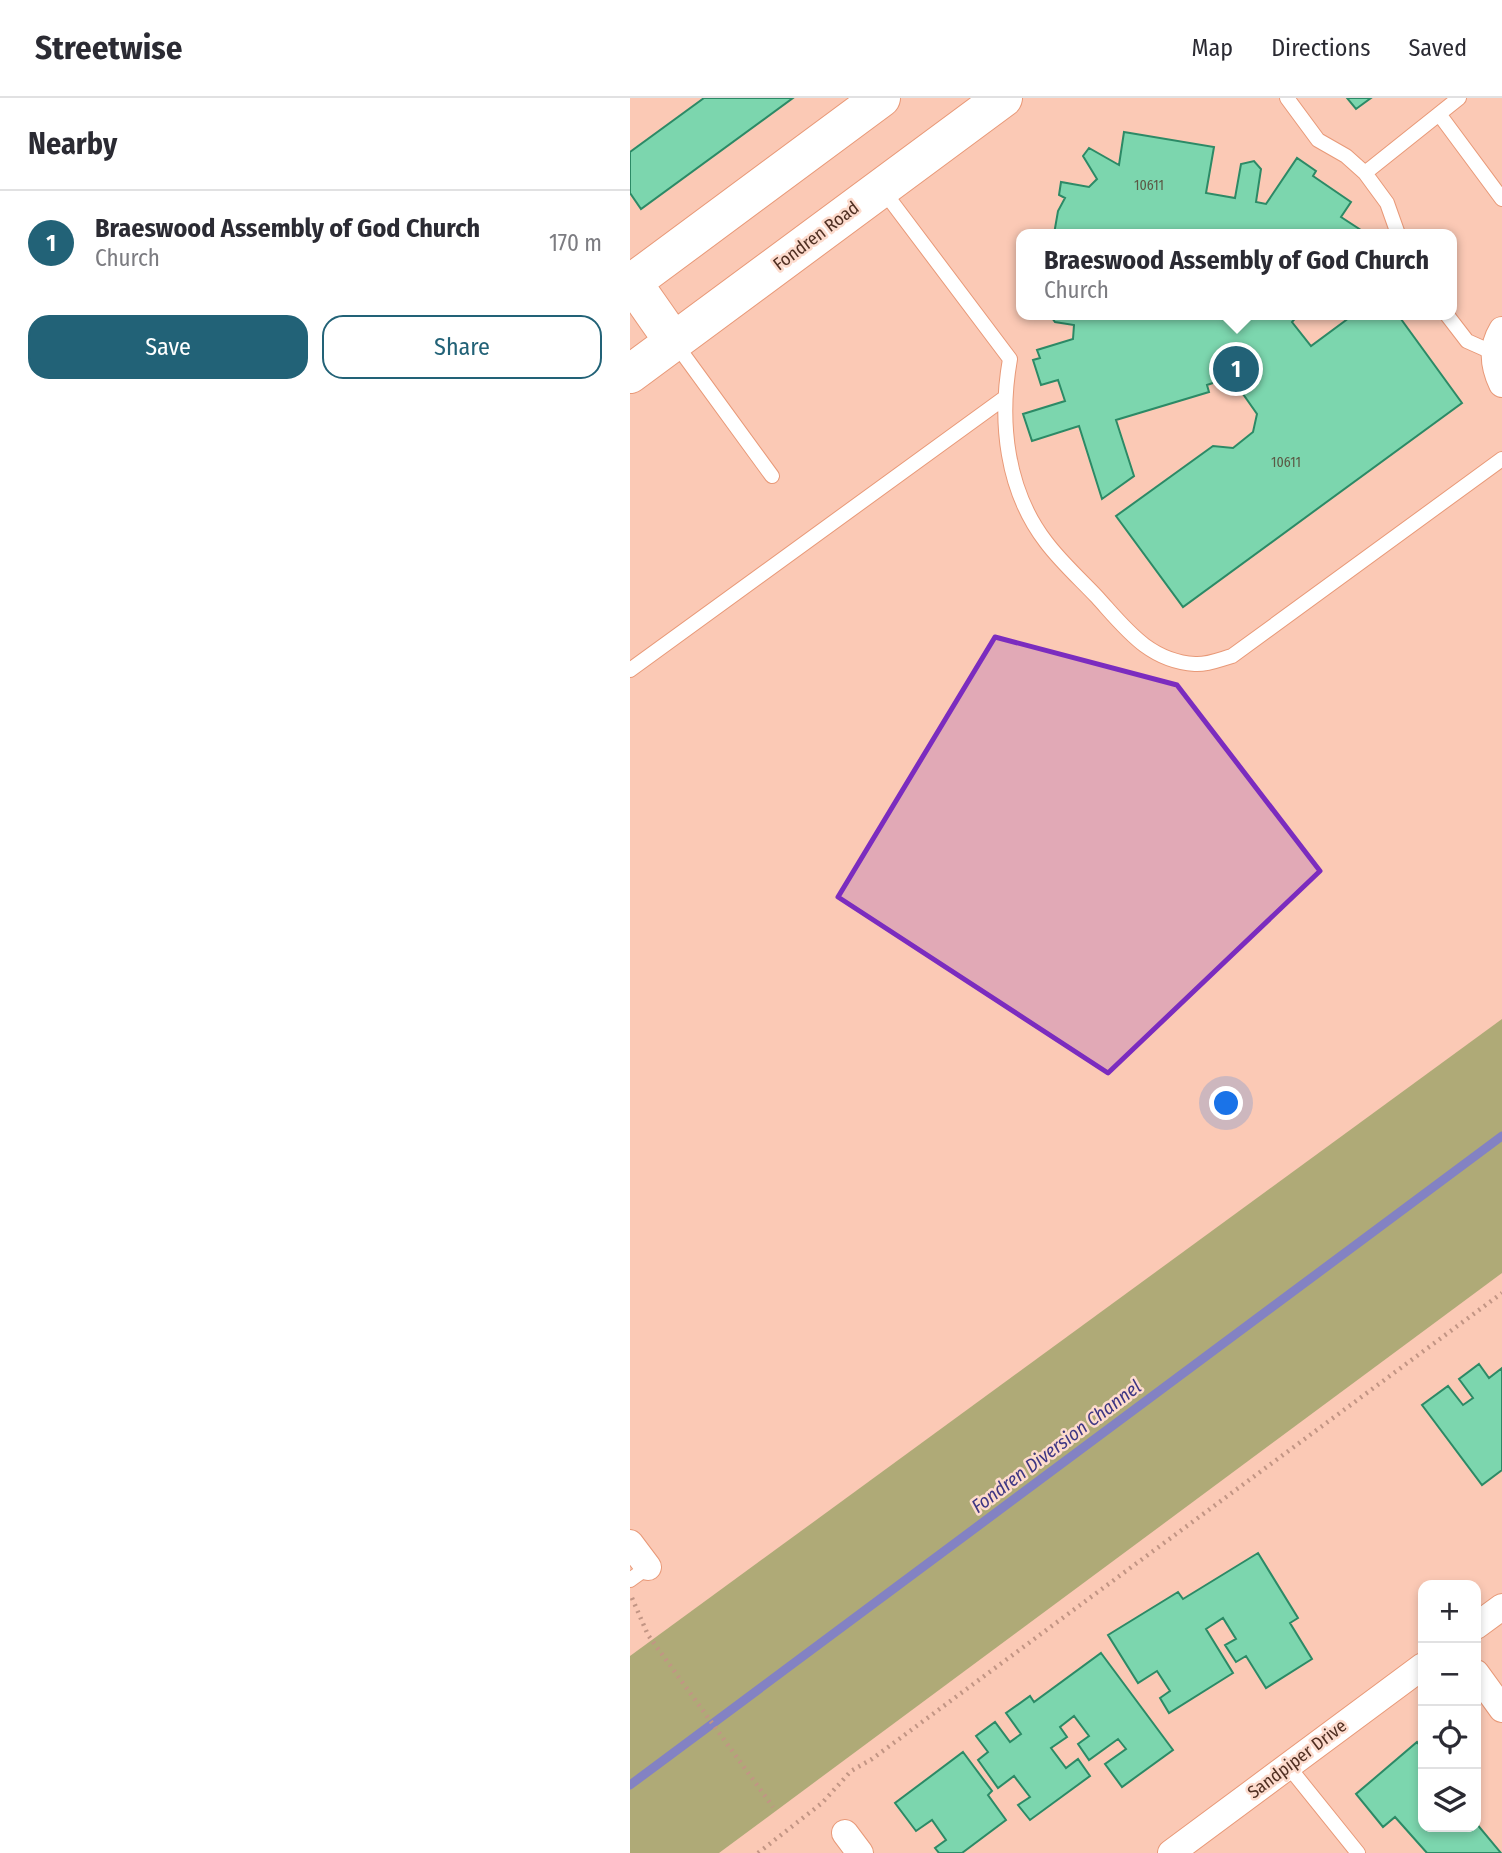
<!DOCTYPE html>
<html lang="en">
<head>
<meta charset="utf-8">
<style>
  body { margin:0; font-family:"Fira Sans Condensed",sans-serif; background:#f7f7f7; color:#2b2b33 }
  .controls { position:absolute; right:21px; bottom:21px; display:grid; overflow:hidden; border-radius:14px; box-shadow:0 4px 10px #0003 }
  .controls button { width:63px; height:63px; display:grid; place-items:center; padding:0; border:0; border-bottom:2px solid #e1e1e2; background:#fff; color:#2b2b33; font:35px sans-serif }
  .you { position:absolute; left:597px; top:1006px; width:24px; height:24px; margin:-18px; border:5px solid #fff; border-radius:50%; background:#1a73e8; box-shadow:0 0 0 10px #1a73e833 }
  .badge { display:grid; place-items:center; width:46px; height:46px; border-radius:50%; background:#226277; color:#fff; font-size:23px; font-weight:700 }
  .pin { position:absolute; translate:-50% -50%; border:4px solid #fff; box-shadow:0 2px 7px #0006 }
  .popup { position:absolute; left:386px; top:131px; width:441px; height:91px; box-sizing:border-box; display:grid; place-content:center; border-radius:14px; background:#fff; filter:drop-shadow(0 2px 5px #0005); font-size:23px; white-space:nowrap; color:#7c7c81 }
  .popup b { font-size:26px; color:#2b2b33 }
  .popup::after { content:''; position:absolute; left:50%; top:100%; margin-left:-14px; border:14px solid transparent; border-top-color:#fff }
  .list { margin:0; padding:0; list-style:none }
  h2 { display:flex; justify-content:space-between; align-items:center; height:91px; margin:0; padding:0 28px; font-size:30px }
  h2 small { font-size:23px; font-weight:400; color:#7c7c81 }
  .list li { display:grid; grid-template-columns:46px 1fr auto; gap:21px; align-items:center; box-sizing:border-box; height:105px; padding:0 28px; border-top:2px solid #e1e1e2 }
  .list b { display:block; font-size:26px; white-space:nowrap }
  .list p { margin:0; font-size:23px; white-space:nowrap; color:#7c7c81 }
  .list em { font-size:23px; font-style:normal; color:#7c7c81 }
  .actions { display:flex; gap:14px; padding:21px 28px }
  .actions a { flex:1; padding:16px 0; border:2px solid #226277; border-radius:21px; text-align:center; font-size:24px; color:#226277 }
  .actions .main { background:#226277; color:#fff }
  .icon { flex:none; width:38px; height:38px; fill:none; stroke:currentColor; stroke-width:2; stroke-linecap:round; stroke-linejoin:round }
  .map { position:relative; flex:none; width:872px; height:1755px; overflow:hidden }
  header { display:flex; align-items:center; gap:42px; box-sizing:border-box; height:98px; padding:0 35px; background:#fff; border-bottom:2px solid #e1e1e2 }
  header strong { font-size:33px }
  nav { display:flex; gap:38px; margin-inline-start:auto; font-size:24px }
  main { display:flex }
  aside { flex:1; background:#fff }
  .map>svg:first-child { display:block }
  .green { fill:#afaa77 }
  .lines { fill:none; stroke-linecap:round; stroke-linejoin:round }
  .stream { stroke:#8382c3; stroke-width:9 }
  .building { fill:#7cd6ae; stroke:#2c8a66; stroke-width:2 }
  .service-casing { stroke:#e89978; stroke-width:16 }
  .minor-casing { stroke:#e89978; stroke-width:28 }
  .secondary-casing { stroke:#e89978; stroke-width:40 }
  .path { stroke:#c29584; stroke-width:4.5; stroke-dasharray:2 5; stroke-linecap:butt }
  .service { stroke:#fff; stroke-width:14 }
  .minor { stroke:#fff; stroke-width:26 }
  .secondary { stroke:#fff; stroke-width:38 }
  .marked { fill:#7b2cbf; fill-opacity:0.2; stroke:#7b2cbf; stroke-width:5; stroke-linejoin:round }
  .labels { text-anchor:middle; stroke-width:5; stroke-linejoin:round; paint-order:stroke }
  .number-label { font-size:14px; fill:#5b5945 }
  .street-label { font-size:18px; fill:#502f22; stroke:#fddbcd }
  .water-label { font-size:19px; font-style:italic; fill:#3e3683; stroke:#fddbcd }
</style>
</head>
<body>
<header>
<strong>Streetwise</strong>
<nav><a>Map</a><a>Directions</a><a>Saved</a></nav>
</header>
<main>
<aside>
<h2>Nearby<small></small></h2>
<ul class="list">
<li><span class="badge">1</span><div><b>Braeswood Assembly of God Church</b><p>Church</p></div><em>170 m</em></li>
</ul>
<div class="actions"><a class="main">Save</a><a>Share</a></div>
</aside>
<div class="map">
<svg width="872" height="1755" viewBox="0 0 872 1755">
  <rect width="100%" height="100%" fill="#fbc9b5"/>
  <!-- green -->
  <path class="green" d="M872,921v254l-783,580h-89v-197z"/>
  <g class="lines">
    <!-- stream -->
    <path class="stream" d="M0,1687l872,-649"/>
  </g>
  <!-- building -->
  <path class="building" d="M74,0h89l-152,111 -11,-16v-41z
    M717,0h24l-15,11z
    M494,34l90,15 -8,46 29,5 6,-34 13,-3 7,8 -5,33 10,2 31,-46 19,13 -3,5 38,26 -10,15 26,17h-313l4,-23 7,-13 -6,-3 2,-13 28,5 8,-8 -14,-23 6,-8 30,17z
    M420,217h248l-6,7 19,24 42,-31h45l64,88 -279,204 -67,-91 97,-70 20,2 20,-16 4,-18 -26,-37 -24,8 2,7 -93,28 18,56 -32,23 -23,-73 -47,15 -9,-27 42,-13 -7,-21 -17,5 -8,-25 7,-2 -3,-8 36,-11 1,-14 -19,-3z
    M849,1266l10,14 13,-10v102l-20,15 -60,-80 26,-19 15,19 10,-7 -14,-19z
    M628,1455l40,65 -8,5 22,36 -46,29 -20,-32 -10,6 -11,-17 11,-6 -13,-21 -17,11 27,44 -64,40 -9,-15 10,-7 -13,-20 -19,12 -30,-48 70,-43 5,7z
    M471,1555l72,97 -51,37 -17,-23 21,-15 -8,-10 -29,21 -11,-16 11,-8 -15,-20 -14,11 7,10 -16,11 15,20 12,-9 12,17 -60,44 -12,-15 12,-8 -16,-21 -16,12 -20,-28 10,-8 -12,-16 19,-14 15,20 11,-8 -15,-21 24,-17 4,6z
    M787,1644l6,7v78h53v-4l25,30h-74l-32,-36 -12,10 -27,-33z
    M333,1654l29,39 -4,4 18,25 -44,33h-23l-4,-5 11,-8 -14,-20 -16,11 -21,-28z"/>
  <g class="lines">
    <defs>
      <path id="service" d="M657,0l31,42 28,16 19,17 22,30 11,31
        M809,16l63,85
        M735,75l94,-75
        M252,91l128,170c-11,62 -4,131 36,183 15,20 34,37 51,55 29,32 52,64 98,67 12,1 26,-5 37,-8l270,-197
        M817,217l20,26 27,12
        M45,245l97,133
        M0,572l373,-271
        M0,1482l18,-13
        M658,1668l70,87"/>
      <path id="minor" d="M872,232c-11,18 -9,35 0,54
        M0,1445l18,24
        M846,1528l26,-19
        M846,1575l26,36
        M215,1735l15,20
        M541,1755l252,-187"/>
      <path id="secondary" d="M2,184l42,60
        M0,186l251,-186
        M0,276l373,-276"/>
    </defs>
    <!-- service casing -->
    <use href="#service" class="service-casing"/>
    <!-- minor casing -->
    <use href="#minor" class="minor-casing"/>
    <!-- secondary casing -->
    <use href="#secondary" class="secondary-casing"/>
    <!-- path -->
    <path class="path" d="M2,1500l16,37 125,172
      M128,1755l64,-50 29,-32 21,-12 630,-466"/>
    <!-- service -->
    <use href="#service" class="service"/>
    <!-- minor -->
    <use href="#minor" class="minor"/>
    <!-- secondary -->
    <use href="#secondary" class="secondary"/>
  </g>
  <!-- marked area -->
  <path class="marked" d="M365,539l182,48 143,186 -212,202 -270,-176z"/>
  <g class="labels">
    <!-- number labels -->
    <g class="number-label">
      <text x="519" y="92">10611</text>
      <text x="656" y="369">10611</text>
    </g>
    <!-- street labels -->
    <g class="street-label">
      <text transform="translate(186 138) rotate(-37)" y="6">Fondren Road</text>
      <text transform="translate(667 1661) rotate(-37)" y="6">Sandpiper Drive</text>
    </g>
    <!-- water labels -->
    <g class="water-label">
      <text transform="translate(426 1348) rotate(-37)" y="7">Fondren Diversion Channel</text>
    </g>
  </g>
</svg>
<div class="controls">
<button>+</button>
<button>−</button>
<button><svg class="icon" aria-label="locate" viewBox="0 0 24 24"><circle cx="12" cy="12" r="6"/><path d="M12 2v4M12 18v4M2 12h4M18 12h4"/></svg></button>
<button><svg class="icon" aria-label="layers" viewBox="0 0 24 24"><path d="M12 4l9 5-9 5-9-5zM3 14l9 5 9-5"/></svg></button>
</div>
<div class="you"></div>
<div class="pin badge" style="left:606px;top:271px">1</div>
<div class="popup"><b>Braeswood Assembly of God Church</b>Church</div>
</div>
</main>
</body>
</html>
